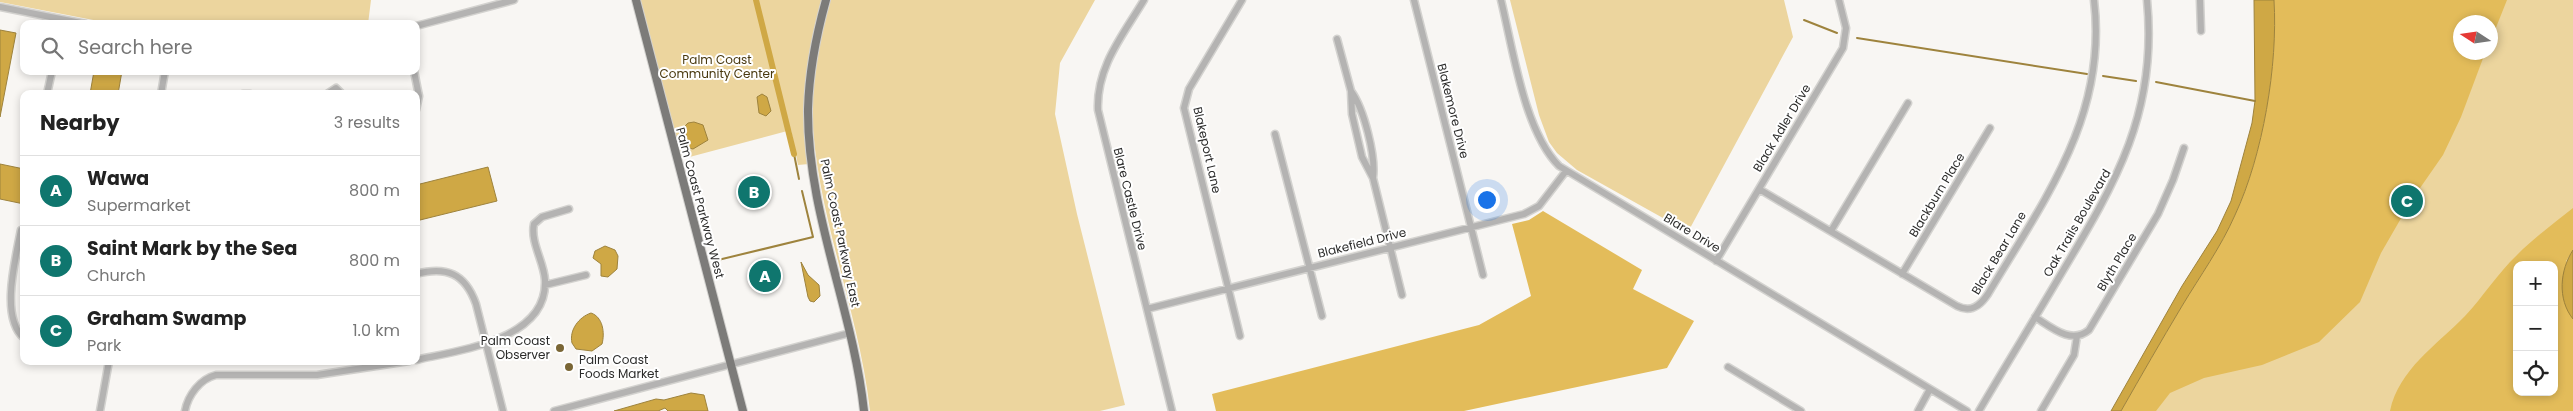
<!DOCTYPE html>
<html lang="en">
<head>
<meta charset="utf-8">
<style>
  body { margin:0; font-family:Poppins,sans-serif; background:#f2f2f2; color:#222 }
  .controls { position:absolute; right:15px; bottom:15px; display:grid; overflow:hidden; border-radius:10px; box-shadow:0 2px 8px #0003 }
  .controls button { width:45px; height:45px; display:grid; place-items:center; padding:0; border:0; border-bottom:1px solid #e0e0e0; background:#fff; color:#222; font:25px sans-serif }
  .compass { position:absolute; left:2453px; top:15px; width:45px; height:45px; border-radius:50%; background:#fff; box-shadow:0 2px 8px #0003; rotate:282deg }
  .you { position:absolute; left:1486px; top:199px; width:18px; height:18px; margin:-12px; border:4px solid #fff; border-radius:50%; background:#1a73e8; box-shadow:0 0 0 8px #1a73e833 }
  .badge { display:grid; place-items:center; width:32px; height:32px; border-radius:50%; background:#0f766e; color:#fff; font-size:16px; font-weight:700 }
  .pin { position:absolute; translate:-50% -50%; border:2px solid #fff; box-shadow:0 1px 5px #0006 }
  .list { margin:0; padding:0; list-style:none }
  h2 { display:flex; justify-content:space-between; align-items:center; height:65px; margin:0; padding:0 20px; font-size:21px }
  h2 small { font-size:16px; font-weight:400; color:#767676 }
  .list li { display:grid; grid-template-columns:32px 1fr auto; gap:15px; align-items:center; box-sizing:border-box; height:70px; padding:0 20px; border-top:1px solid #e0e0e0 }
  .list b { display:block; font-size:19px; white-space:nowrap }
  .list p { margin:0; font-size:16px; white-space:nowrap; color:#767676 }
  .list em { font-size:16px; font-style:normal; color:#767676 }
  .icon { flex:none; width:28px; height:28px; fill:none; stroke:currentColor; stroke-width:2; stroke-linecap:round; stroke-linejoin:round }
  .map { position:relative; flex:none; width:2573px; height:411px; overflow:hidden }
  .search { position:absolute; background:#fff; box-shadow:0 2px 8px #0003; left:20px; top:20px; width:400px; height:55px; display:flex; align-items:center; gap:12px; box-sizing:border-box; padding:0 18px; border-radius:10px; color:#767676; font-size:19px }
  .panel { position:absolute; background:#fff; box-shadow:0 2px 8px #0003; left:20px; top:90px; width:400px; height:275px; border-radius:10px }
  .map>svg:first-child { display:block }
  .green { fill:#ecd59e; fill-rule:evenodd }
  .forest { fill:#e3bc5a; fill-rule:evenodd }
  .water { fill:#cfa845; stroke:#9e833d }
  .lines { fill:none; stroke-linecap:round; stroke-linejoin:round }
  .stream { stroke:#9e833d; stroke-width:2 }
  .canal { stroke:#cfa845; stroke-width:6 }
  .minor-casing { stroke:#d3d2cf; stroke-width:9 }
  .major-casing { stroke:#d3d2cf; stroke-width:10 }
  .minor { stroke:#b4b3b2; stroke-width:6 }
  .major { stroke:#7c7b79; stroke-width:8 }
  .poi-dot { fill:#7a6635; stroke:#fff; stroke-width:2 }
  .labels { text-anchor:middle; stroke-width:4; stroke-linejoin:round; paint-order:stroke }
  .park-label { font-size:12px; fill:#49390f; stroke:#fff }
  .street-label { font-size:12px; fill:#2c2c2b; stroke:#fff }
  .poi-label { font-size:12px; fill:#2c2c2b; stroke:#fff; text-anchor:end }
</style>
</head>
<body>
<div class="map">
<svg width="2573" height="411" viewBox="0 0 2573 411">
  <rect width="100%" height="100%" fill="#f8f6f3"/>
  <!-- green -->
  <path class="green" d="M0,0h371l-3,24h-254l-114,-22z
    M639,0h183l-15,75 2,89 -11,1 -7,-35 -109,29z
    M830,0h265l-35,63 -5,51 22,100 48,191 -25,6h-230c-11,-101 -54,-196 -58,-299 -1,-38 9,-75 18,-112z
    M1510,0h274l9,37 -105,195 -111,-62 -20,-17 -8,-11 -10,-27z
    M2274,0h299v411h-452c20,-35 40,-70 61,-105 18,-30 39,-59 53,-91 28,-60 43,-150 39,-215zM2460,22h30v30h-30zM2517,265h37v127h-37z"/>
  <!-- forest -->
  <path class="forest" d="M2274,0h233l-16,40 -1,-18h-30v30l25,1 -24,64 -18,38 -32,46 -30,52 -21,49 -41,40 -57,23 -58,13 -34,15 -14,18h-35c20,-35 40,-70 61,-105 18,-30 39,-59 53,-91 28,-60 43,-150 39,-215z
    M2573,208v42l-7,11 4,54 3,4v92h-183c9,-42 46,-65 75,-95 18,-19 32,-42 52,-61 17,-17 37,-32 56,-47zM2517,265h37v127h-37z
    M1543,211l99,59 -9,19 61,32 -27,47 -203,43h-248l-4,-17 267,-69 52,-29 -19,-72 17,-4z"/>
  <!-- water -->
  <path class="water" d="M2254,0h20c4,65 -11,155 -39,215 -14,32 -35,61 -53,91 -21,35 -41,70 -61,105h-10l71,-125 35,-55 14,-30 21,-78 3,-22z
    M0,30l16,3 -16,84z
    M94,71h28l-4,23h-28z
    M762,94l5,3 4,14 -5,5 -7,-3 -2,-16z
    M694,122l9,3 5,15 -15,9 -4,-1 -5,-21 4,-4z
    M0,164l24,5v35l-24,-5z
    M488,167l9,34 -81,20v-36z
    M605,246l10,4 3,6 -1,13 -9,8 -7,-1v-12l-8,-6 2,-7z
    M2573,250v69c-16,-20 -13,-49 0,-69z
    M801,262l7,13 11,10 1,11 -6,6 -4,-1 -2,-4z
    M591,313c12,4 14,20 11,31l-10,7 -16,-2 -4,-6c-3,-13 7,-26 19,-30z
    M691,393l13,2 4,16h-40l-3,-3 -7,3h-44l42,-12 8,1z"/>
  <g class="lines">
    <!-- stream -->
    <path class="stream" d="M1804,20l33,13
      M1857,38l230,36
      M2103,76l33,5
      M2156,82l99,19
      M794,154l5,25
      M718,260l95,-23 -11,-46"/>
    <!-- canal -->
    <path class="canal" d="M756,0l38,154"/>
    <defs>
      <path id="minor" d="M1144,0c-21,35 -48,67 -46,110l74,301
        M1414,0l69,275
        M1501,0c12,49 23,131 58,166l408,245
        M2200,0l1,31
        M0,7l86,17
        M416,26l98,-26
        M1337,39l14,52
        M414,71l5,25 -3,14
        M47,94l5,-23
        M161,94l4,-23
        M243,94h7
        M327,94l9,-6 6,6
        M1275,134l47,182
        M1373,178c3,-22 -9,-69 -22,-87l1,23 10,43 11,21 29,117
        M1759,189l198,117c14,7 23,0 31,-12 56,-94 120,-178 106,-294
        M21,230c-6,30 -21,88 3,108
        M1831,231l77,-128
        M1716,261l127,-213 3,-20 -7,-28
        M416,274c30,-8 49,-1 60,30l27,107
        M1902,274l88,-146
        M545,285l41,-10
        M1147,309l377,-95 15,-8 27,-35
        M2035,317c16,10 36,28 54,13l69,-116 15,-34 11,-32
        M1240,336l-56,-228 5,-19 53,-89
        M416,360c44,-10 132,-20 129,-80 -1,-18 -15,-38 -11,-56l8,-7 27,-8
        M1728,367l73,44
        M100,411l9,-50
        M185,411c3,-16 15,-32 31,-36h101l92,-14
        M554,411l296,-78
        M1918,411l12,-22
        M1979,411c27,-46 55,-91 82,-137 55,-92 97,-162 86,-274
        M2041,411l33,-56 3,-19"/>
      <path id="major" d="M636,0l107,411
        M826,0c-10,36 -17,72 -18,109 -1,103 45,200 56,302"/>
    </defs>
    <!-- minor casing -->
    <use href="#minor" class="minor-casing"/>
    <!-- major casing -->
    <use href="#major" class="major-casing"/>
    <!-- minor -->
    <use href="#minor" class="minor"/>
    <!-- major -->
    <use href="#major" class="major"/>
  </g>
  <!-- markers -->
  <g class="poi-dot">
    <circle cx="560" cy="348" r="5"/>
    <circle cx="569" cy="367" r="5"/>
  </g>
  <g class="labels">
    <!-- park labels -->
    <g class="park-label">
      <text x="717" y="64">Palm Coast<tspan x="717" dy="14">Community Center</tspan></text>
    </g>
    <!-- street labels -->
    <g class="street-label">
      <text transform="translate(1453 111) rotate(76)" y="4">Blakemore Drive</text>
      <text transform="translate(1782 128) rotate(-59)" y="4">Black Adler Drive</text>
      <text transform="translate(1207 150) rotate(77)" y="4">Blakeport Lane</text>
      <text transform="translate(1937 195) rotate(-59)" y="4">Blackburn Place</text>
      <text transform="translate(1130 199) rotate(76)" y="4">Blare Castle Drive</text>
      <text transform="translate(700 203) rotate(75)" y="4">Palm Coast Parkway West</text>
      <text transform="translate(2077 223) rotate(-60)" y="4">Oak Trails Boulevard</text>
      <text transform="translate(840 233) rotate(78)" y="4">Palm Coast Parkway East</text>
      <text transform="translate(1692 233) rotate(31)" y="4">Blare Drive</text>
      <text transform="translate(1362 243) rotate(-14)" y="4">Blakefield Drive</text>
      <text transform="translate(1999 253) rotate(-59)" y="4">Black Bear Lane</text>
      <text transform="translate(2117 262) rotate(-59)" y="4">Blyth Place</text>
    </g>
    <!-- poi labels -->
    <g class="poi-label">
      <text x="550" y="345">Palm Coast<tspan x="550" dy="14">Observer</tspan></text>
      <text x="579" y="364" text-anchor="start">Palm Coast<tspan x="579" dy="14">Foods Market</tspan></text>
    </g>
  </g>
</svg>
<div class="controls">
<button>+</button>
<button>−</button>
<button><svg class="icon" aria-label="locate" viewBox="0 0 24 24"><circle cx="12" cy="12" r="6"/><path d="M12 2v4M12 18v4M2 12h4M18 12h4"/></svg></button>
</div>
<svg class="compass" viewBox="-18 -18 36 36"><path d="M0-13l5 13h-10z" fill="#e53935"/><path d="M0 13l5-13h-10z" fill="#767676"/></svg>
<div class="you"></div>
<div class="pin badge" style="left:765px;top:276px">A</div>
<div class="pin badge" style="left:754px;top:192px">B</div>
<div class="pin badge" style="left:2407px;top:201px">C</div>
<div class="search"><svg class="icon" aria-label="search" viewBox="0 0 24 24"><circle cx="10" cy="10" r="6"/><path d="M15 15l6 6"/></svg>Search here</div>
<section class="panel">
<h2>Nearby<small>3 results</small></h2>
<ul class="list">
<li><span class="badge">A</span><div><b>Wawa</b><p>Supermarket</p></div><em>800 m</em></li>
<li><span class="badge">B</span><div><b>Saint Mark by the Sea</b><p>Church</p></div><em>800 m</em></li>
<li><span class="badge">C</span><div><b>Graham Swamp</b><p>Park</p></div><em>1.0 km</em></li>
</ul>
</section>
</div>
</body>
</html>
